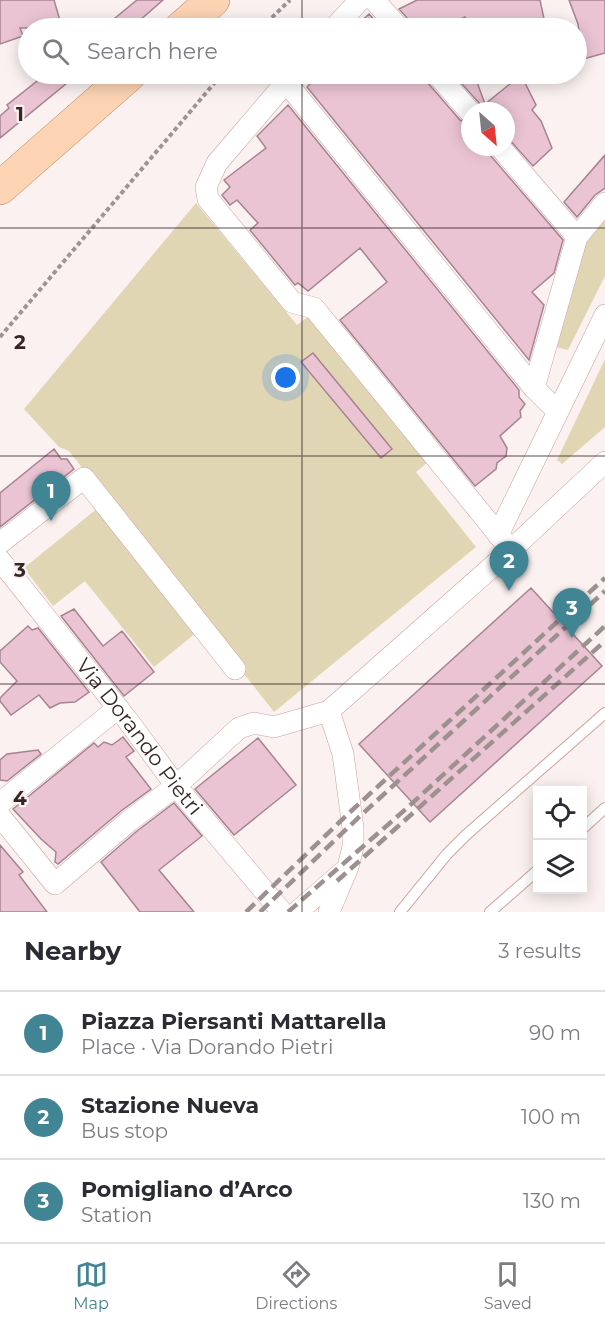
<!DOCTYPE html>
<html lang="en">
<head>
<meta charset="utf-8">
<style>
  body { margin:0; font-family:Montserrat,sans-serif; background:#f2f2f3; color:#2b2b33 }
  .controls { position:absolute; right:18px; bottom:18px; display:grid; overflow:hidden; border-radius:0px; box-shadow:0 3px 15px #0003 }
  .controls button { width:54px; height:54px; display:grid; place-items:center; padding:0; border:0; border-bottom:2px solid #e1e1e2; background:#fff; color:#2b2b33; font:30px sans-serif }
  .compass { position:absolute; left:461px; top:102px; width:54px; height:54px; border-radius:50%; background:#fff; box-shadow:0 3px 15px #0003; rotate:153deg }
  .you { position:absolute; left:286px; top:378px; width:21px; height:21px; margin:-15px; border:4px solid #fff; border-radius:50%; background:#1a73e8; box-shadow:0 0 0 9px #1a73e833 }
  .badge { display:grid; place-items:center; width:39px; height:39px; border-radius:50%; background:#418494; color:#fff; font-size:20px; font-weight:700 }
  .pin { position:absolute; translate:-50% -50px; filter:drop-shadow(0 2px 3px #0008) }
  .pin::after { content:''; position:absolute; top:32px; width:21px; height:18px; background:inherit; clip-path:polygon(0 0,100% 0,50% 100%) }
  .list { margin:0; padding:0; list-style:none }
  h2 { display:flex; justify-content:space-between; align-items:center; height:78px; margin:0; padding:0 24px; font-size:26px }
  h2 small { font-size:20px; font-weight:400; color:#7c7c81 }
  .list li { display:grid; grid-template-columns:39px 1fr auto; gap:18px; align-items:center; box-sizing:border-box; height:84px; padding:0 24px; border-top:2px solid #e1e1e2 }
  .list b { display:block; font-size:22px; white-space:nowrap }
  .list p { margin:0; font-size:20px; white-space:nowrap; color:#7c7c81 }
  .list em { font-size:20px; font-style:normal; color:#7c7c81 }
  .icon { flex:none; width:33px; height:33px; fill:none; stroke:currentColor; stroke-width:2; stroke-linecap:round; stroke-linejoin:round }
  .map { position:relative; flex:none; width:605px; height:912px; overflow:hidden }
  .search { position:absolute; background:#fff; box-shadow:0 3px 15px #0003; left:18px; right:18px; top:18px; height:66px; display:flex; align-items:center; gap:15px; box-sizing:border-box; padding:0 21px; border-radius:33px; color:#7c7c81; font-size:22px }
  .sheet { height:330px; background:#fff }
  nav { display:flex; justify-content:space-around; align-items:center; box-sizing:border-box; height:84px; border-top:2px solid #e1e1e2; background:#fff; font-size:16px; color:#7c7c81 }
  nav a { display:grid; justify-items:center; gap:3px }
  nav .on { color:#418494 }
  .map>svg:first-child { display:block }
  .green { fill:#e1d6b4 }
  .building { fill:#ebc4d4; stroke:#a78392; stroke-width:1.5 }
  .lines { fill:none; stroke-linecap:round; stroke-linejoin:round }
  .lane-casing { stroke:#caa29e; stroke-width:12 }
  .street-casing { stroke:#caa29e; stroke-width:22 }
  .primary-casing { stroke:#b58460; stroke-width:34 }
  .path { stroke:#a09493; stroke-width:4; stroke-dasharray:4.5 3; stroke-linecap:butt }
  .lane { stroke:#fff; stroke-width:10 }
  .street { stroke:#fff; stroke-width:21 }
  .primary { stroke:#fcd3b3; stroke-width:33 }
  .rail { stroke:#9d918f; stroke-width:4.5; stroke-dasharray:12 6; stroke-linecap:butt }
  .grid { fill:none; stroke:#352624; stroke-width:1.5; stroke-opacity:0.55 }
  .labels { text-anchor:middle; stroke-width:4.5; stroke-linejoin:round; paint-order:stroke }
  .street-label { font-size:21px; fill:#352624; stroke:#faf1f0 }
  .grid-label { font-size:20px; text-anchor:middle; font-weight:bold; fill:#352624; stroke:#faf1f0; stroke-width:4.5; stroke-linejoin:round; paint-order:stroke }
</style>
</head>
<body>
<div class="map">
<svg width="605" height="912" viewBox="0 0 605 912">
  <rect width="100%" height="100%" fill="#faf1f0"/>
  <!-- green -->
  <path class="green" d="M196,203l101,122 13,-10 118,147 -12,10 60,75 -202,165 -205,-261 -10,-4 -35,-38z
    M605,216v60l-37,74 -17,-4 25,-90z
    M605,359v68l-43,37 -5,-4 1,-2z
    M99,507l98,125 -43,35 -69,-86 -32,25 -29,-38z"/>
  <!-- building -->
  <path class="building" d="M0,0h54l7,24 -15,4h-26l3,8 -23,8z
    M137,0h26l-32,28h-28z
    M417,0h123l6,28h-74l-7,-11 -25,11h-29l-2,-8 -10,-11z
    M569,0h36v53l-29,8v-21l4,-1 -2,-15z
    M369,14l13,14h-28z
    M46,74h32l-78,64v-22l9,-8 -2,-3z
    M320,74h105l2,8 33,38 10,4v23h18l2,8 73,85 -9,33 -22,19 12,13 -15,55 -222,-273z
    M453,74h21l11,30 36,-29 15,30 -4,5 9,11 11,27 -19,18 -27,-30v-25h-24l-2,-7z
    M288,105l231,285v7l6,7 -5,7 1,6 -21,19 7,12 -1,8 -9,7 -1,6 -21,17 -135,-166 47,-38 -27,-34 -52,43 -10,-8 -3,2 -45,-55 8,-7 -21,-23 -7,5 -8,-10 8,-8 -6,-7 42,-32 -9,-12z
    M605,155v33l-10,7 -18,22 -13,-15z
    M313,353l79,96 -11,9 -80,-96z
    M54,449l7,10h6l7,10 -74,58v-34z
    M531,588l71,78 -172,156 -71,-78z
    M74,609l29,37 19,-15 32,41 -30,24 -63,-80z
    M28,626l4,4 6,-2 51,64 -14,10 -15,1 -10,5 -11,-13 -28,20 -11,-14v-3l17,-17 -17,-19v-11z
    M123,737l11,14 -8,6 25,32 -30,22 -63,53 -3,-2 1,-10 -15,-13 -28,-30 81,-66 4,4 6,-5 8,3z
    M258,738l38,47 -62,50 -39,-46z
    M38,750l3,4 -34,27 -7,-1v-20l7,-6z
    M174,803l28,33 -43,34 35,42h-54l-39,-50 36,-31z
    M0,845l23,27 -4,3 28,37h-47z"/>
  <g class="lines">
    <defs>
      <path id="lane" d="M582,829l23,-21
        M400,912l47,-58 19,-19 139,-122
        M490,912l48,-42"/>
      <g id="street">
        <path d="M374,0l25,28"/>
        <path d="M334,28l26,-28"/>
        <path d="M293,74l-76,89 -11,24 2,12 84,103 22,6 197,242"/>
        <path d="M437,74l33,38"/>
        <path d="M286,82l248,306 23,23"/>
        <path d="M500,147l77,90"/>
        <path d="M534,388l43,-151 28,-34"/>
        <path d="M498,535l107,-220"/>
        <path d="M0,543l84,-65 151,191"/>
        <path id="s1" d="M0,560l129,162 47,64 106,126"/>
        <path d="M0,803l118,-95"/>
        <path d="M0,816l55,68 74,-63 47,-35 63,-58 15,-5 20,4 55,-16 182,-161 94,-88"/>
        <path d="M297,912l46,-40"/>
        <path d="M329,912l19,-45 5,-20v-19l-10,-74 -14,-43"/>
      </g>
      <path id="primary" d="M181,28l32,-28
        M0,188l130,-114"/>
    </defs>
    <!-- lane casing -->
    <use href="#lane" class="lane-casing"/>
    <!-- street casing -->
    <use href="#street" class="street-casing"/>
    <!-- primary casing -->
    <use href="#primary" class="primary-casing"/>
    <!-- path -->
    <path class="path" d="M229,24l5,4
      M261,28l29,-28
      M0,337l222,-263"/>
    <!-- lane -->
    <use href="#lane" class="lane"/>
    <!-- street -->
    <use href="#street" class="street"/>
    <!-- primary -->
    <use href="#primary" class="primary"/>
    <!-- rail -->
    <path class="rail" d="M337,881l268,-240
      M246,912l103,-99 256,-235
      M260,912l98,-94 247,-227
      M288,912l119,-104 198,-182"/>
  </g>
  <!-- grid -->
  <path class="grid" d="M302,0v28M302,74v838M0,228h605M0,456h605M0,684h605"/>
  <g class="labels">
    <!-- street labels -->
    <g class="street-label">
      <text dy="7" stroke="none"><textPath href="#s1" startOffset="225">Via Dorando Pietri</textPath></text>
    </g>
  </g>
  <g class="grid-label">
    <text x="20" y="121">1</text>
    <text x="20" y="349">2</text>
    <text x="20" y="577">3</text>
    <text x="20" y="805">4</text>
  </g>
</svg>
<div class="controls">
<button><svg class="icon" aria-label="locate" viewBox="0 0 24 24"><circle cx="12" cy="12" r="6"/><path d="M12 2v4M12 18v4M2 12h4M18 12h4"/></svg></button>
<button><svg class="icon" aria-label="layers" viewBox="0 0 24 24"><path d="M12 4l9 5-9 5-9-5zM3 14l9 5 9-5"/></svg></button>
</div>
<svg class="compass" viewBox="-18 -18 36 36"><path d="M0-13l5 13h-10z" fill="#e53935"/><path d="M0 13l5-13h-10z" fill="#7c7c81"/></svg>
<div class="you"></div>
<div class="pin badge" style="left:51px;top:521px">1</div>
<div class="pin badge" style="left:509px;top:591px">2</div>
<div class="pin badge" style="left:572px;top:638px">3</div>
<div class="search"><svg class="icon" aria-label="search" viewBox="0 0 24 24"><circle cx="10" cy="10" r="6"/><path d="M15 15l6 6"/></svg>Search here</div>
</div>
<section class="sheet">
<h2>Nearby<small>3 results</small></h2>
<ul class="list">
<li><span class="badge">1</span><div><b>Piazza Piersanti Mattarella</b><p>Place · Via Dorando Pietri</p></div><em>90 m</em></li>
<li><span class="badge">2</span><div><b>Stazione Nueva</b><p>Bus stop</p></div><em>100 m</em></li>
<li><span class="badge">3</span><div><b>Pomigliano d’Arco</b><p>Station</p></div><em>130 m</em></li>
</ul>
</section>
<nav>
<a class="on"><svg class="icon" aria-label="map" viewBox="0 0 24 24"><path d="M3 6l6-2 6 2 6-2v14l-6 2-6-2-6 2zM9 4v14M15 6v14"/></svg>Map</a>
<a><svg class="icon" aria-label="directions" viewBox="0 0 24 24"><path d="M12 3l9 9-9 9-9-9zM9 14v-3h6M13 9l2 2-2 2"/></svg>Directions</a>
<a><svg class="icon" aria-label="saved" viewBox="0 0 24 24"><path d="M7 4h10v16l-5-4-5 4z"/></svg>Saved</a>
</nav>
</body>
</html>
